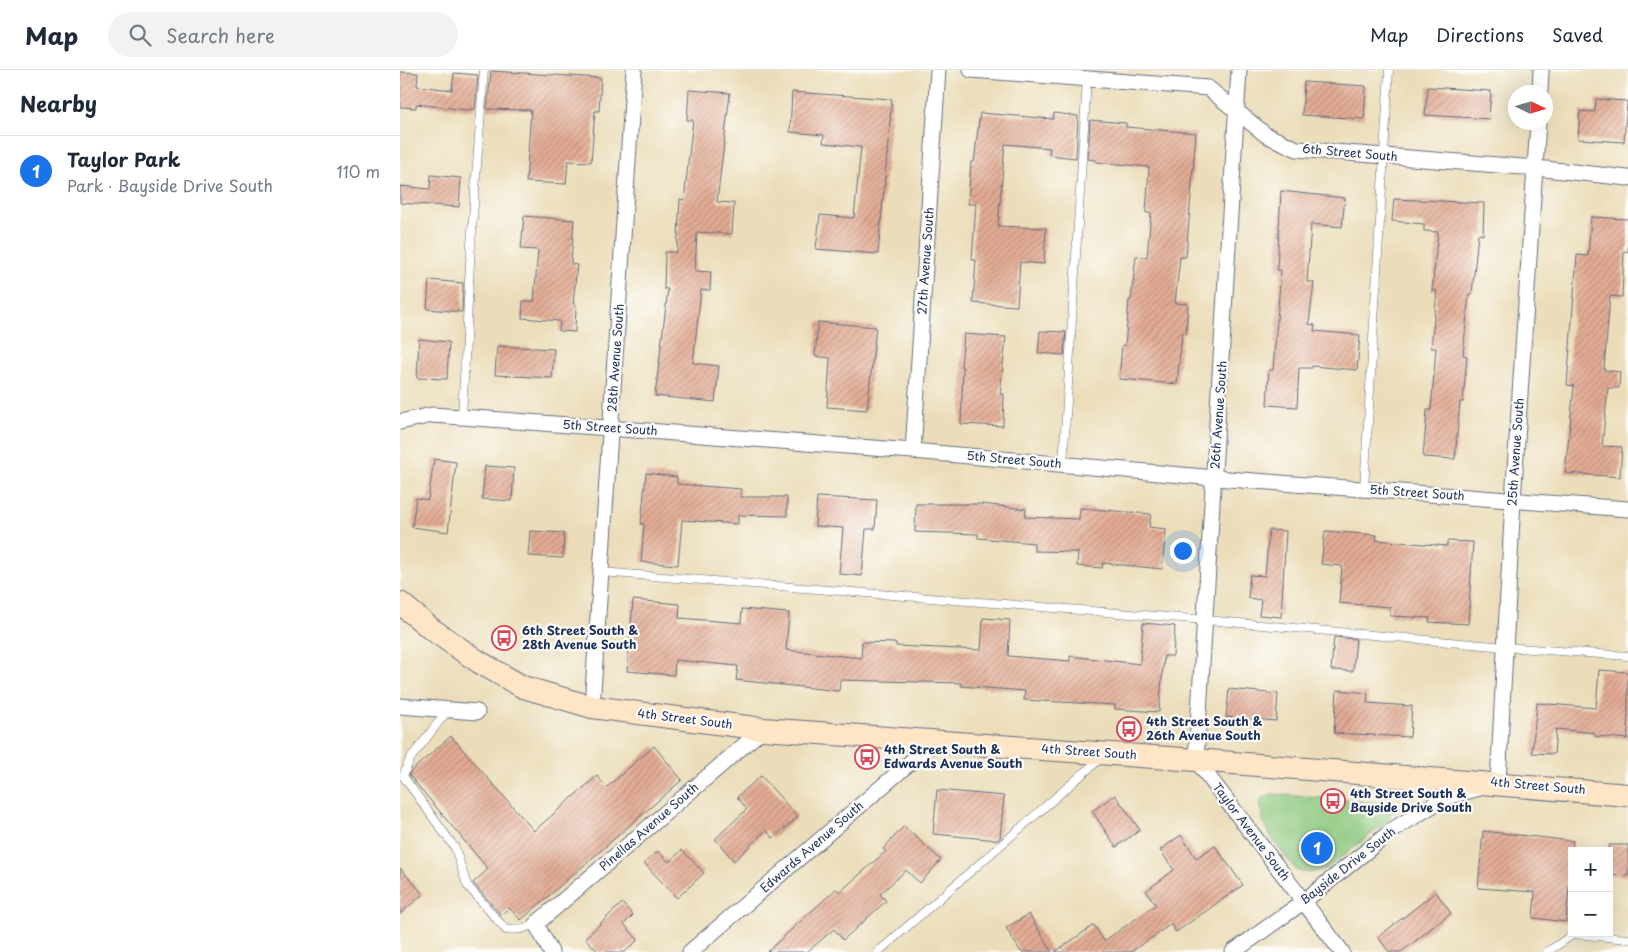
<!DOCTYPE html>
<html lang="en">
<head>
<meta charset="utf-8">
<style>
  body { margin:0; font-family:"Playpen Sans",sans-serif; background:#f2f2f3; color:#1f2937 }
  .controls { position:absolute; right:15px; bottom:15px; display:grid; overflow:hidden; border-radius:0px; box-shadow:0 5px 20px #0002 }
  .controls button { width:45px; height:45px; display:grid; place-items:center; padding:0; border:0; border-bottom:1px solid #e0e1e3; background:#fff; color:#1f2937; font:25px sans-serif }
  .compass { position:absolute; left:1108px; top:15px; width:45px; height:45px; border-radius:50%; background:#fff; box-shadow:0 5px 20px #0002; rotate:94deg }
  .you { position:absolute; left:782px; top:480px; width:18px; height:18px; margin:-12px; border:4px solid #fff; border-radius:50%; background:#1a73e8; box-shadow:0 0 0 8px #1a73e833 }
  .badge { display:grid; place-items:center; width:32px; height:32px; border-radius:50%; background:#1a73e8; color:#fff; font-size:16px; font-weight:700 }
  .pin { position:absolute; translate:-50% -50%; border:2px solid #fff; box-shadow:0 1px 5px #0006 }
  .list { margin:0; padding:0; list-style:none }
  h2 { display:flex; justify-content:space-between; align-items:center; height:65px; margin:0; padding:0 20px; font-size:21px }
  h2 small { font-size:16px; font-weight:400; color:#747a83 }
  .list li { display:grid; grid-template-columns:32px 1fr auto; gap:15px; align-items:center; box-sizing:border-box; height:70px; padding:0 20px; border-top:1px solid #e0e1e3 }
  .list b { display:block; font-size:19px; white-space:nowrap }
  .list p { margin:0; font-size:16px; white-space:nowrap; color:#747a83 }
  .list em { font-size:16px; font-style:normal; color:#747a83 }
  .icon { flex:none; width:28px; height:28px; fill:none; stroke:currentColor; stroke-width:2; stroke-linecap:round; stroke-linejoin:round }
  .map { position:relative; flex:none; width:1228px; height:882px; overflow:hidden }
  header { display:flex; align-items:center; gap:30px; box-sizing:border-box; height:70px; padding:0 25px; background:#fff; border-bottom:1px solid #e0e1e3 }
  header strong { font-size:24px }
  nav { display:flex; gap:28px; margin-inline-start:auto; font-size:18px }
  .search { width:350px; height:45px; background:#f2f2f3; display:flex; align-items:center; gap:12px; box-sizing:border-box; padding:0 18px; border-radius:28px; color:#747a83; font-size:19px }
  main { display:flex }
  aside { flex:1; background:#fff }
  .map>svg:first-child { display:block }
  .park { fill:#89c57a; stroke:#527a6c }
  .building { fill:url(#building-hatch) }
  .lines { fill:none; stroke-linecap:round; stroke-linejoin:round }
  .lane-casing { stroke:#646c7e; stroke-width:9 }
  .street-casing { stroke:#646c7e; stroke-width:17 }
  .secondary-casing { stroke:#646c7e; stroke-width:24 }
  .lane { stroke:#fff; stroke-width:8 }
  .street { stroke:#fff; stroke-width:15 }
  .secondary { stroke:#fde5c5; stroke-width:22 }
  .labels { text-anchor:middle; stroke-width:4.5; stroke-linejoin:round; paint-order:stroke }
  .street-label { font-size:12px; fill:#1b2f5e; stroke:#fdfcf7 }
  .poi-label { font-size:12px; font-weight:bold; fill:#1b2f5e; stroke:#fdfcf7; text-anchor:start }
</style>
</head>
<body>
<header>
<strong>Map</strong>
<div class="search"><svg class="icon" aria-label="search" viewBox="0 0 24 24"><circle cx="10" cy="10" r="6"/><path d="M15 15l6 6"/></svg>Search here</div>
<nav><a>Map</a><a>Directions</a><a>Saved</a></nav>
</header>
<main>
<aside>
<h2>Nearby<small></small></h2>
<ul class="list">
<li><span class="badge">1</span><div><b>Taylor Park</b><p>Park · Bayside Drive South</p></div><em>110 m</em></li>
</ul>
</aside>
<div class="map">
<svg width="1228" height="882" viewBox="0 0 1228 882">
  <defs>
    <pattern id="building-hatch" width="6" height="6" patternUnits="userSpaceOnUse" patternTransform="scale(1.25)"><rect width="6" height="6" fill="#e3ac94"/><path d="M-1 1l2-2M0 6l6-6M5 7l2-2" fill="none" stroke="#b78c7c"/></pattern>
  </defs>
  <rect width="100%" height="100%" fill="#fdfcf7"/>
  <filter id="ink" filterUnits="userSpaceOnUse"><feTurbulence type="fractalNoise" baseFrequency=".02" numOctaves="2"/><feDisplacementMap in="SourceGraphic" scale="10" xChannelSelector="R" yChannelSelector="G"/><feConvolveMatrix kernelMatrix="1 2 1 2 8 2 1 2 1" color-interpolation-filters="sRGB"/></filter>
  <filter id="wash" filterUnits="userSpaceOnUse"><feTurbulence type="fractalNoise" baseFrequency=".0096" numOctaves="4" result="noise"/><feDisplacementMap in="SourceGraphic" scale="20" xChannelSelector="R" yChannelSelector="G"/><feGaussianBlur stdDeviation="1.12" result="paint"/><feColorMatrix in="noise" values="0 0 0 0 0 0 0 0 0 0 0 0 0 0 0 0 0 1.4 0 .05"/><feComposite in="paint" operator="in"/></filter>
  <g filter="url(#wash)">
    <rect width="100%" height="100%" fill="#ebddb9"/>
    <!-- park -->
    <path class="park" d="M871,724l114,9 6,8 -3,10 -62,48 -16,4 -13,-2c-15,-20 -42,-47 -35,-73z"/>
    <g id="blocks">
      <!-- building -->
      <path class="building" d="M91,1l110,7 -2,33h-4l-4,51 -23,-1 -2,23 -40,-2 5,-72 -44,-1z
        M0,2l18,1 -1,13 35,4 2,-17 24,2 -3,34 -8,1 -51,-6v4l-16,-1z
        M904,12l62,4 -2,33 -62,-4z
        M1028,17l63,4 -2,28 -64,-4z
        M289,20l41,3 -13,109 17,1 -2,31 -35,-2 -2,39 16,1 -1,18h-9l-8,73 26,3 -4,36 -60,-6 13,-107h-4l1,-37h12l3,-53 4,1 9,-80h-6z
        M392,22l100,7 -14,155 -62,-5 4,-34 34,3 7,-71 -38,-4 1,-8 -34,-3z
        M1196,29l31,2 -3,41 -46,-3 2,-28 15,1z
        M580,43l73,6 1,-6 24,3 -2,42 -27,-3 1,-7 -45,-4 -7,82 48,2 -2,36 -24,-2 -3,44 -44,-3 3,-43h-4l4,-56h-8l3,-42h3z
        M690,50l36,3v4l70,6 -10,124h-6l-5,46 13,1 -2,30 -4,-1 -5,51 -58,-5 3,-34 3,1 4,-46h2l5,-44 11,1 4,-44h-5l3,-46 -53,-5v-2l-8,-1z
        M31,105l30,3 -2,29 -59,-4v-17l30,3z
        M881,121l64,7 -3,29 -31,-3 -4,58h7l-5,42 6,1 -1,6 46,4 -3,35 -45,-4v2h-13l-2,39 -30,-2 2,-35h4l8,-100h-4z
        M994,129l90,4 -1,32 -5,-1 -6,60h-3l-6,61 4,1 -4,46h-3l-5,57 -32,-2 4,-47h4l5,-62h-5l6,-57h-5l6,-59 -14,-1v-7l-32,-3z
        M124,146l50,4 -3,44 6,1 -4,39h3l-1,28 -16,-1 1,-10 -38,-3 1,-17h11l4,-51 -17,-1z
        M1191,147l37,2v33l-4,-1 -2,46 -12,-1 -6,74 16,2 -1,16h-11l-6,58 20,1 -2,30 -55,-4 9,-87 -7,-1 10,-130 11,1z
        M29,210l34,3 -1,29 -35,-3z
        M418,252l58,5 -9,83 -40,-3 3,-49 -15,-2z
        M640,261l26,1 -2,23 -26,-2z
        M564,264l42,3 -6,57h4l-1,32 -42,-2 2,-57h-2z
        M19,269l30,3 -2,37 -30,-1z
        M97,276l57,3 -2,29 -57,-3z
        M34,389l22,3 -8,70 -36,-5 4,-29 12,2z
        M85,396l29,2 -2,33 -30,-2z
        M246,403l31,4v7l64,5 -1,8h47v19l-49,-1v9l-56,-4 -4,45 -37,-3 3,-37 -3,-1z
        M417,427l60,3 -2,29h-9l-4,47 -23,-2 4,-46 -28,-2z
        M516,434h65l45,5 -1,8 54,2 1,-11 71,6 -2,13 17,2 -4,40 -59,-6 -1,5 -25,-2 1,-14 -44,-1v-8l-56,-5v-4l-63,-2z
        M869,460l17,1 -5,86 -22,-2 2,-15 -13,-2 2,-23 15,1z
        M130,461l34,2 -1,25 -35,-2z
        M925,461l52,4 -1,5 71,6v-5l26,1 -5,82 -39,-2 1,-4 -40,-2v-9l-51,-4 3,-37 -21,-2z
        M233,530l47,4 -1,14 62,5 1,-14 47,4 -3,37 75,8 1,-16 34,1v3l85,4 2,-32 27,2 -2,36 62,5v-5l70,8 3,-41 32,3 -2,30h-9l-5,56 -44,-3v-4l-91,-5 1,-9 -64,-5v-3l-121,-3 -1,11 -103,-11 2,-14 -63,-6 -1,15 -47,-4z
        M934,567l22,2 -3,32 -22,-1z
        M1199,600l29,2v67l-34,-3 1,-3 -39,-4 -2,25 -22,-1 5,-50 59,5z
        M829,619l49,5 -2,27 -50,-4z
        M937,620l31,3 -1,10 45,3 -2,31 -76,-4z
        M51,666l83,95 63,-55 10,11 47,-41 28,34 -161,140 -12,-12 -8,7 -28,-32 15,-14 -79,-94 2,-4z
        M361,706l37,41 -25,21 -7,-8 -32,31 -19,-22 32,-30 -10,-12z
        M537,720l67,6 -4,42 -2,2 -65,-6z
        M715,725l25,35 -24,17 -24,-36z
        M504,756l37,34 -21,23 -14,-13 -26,24 6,7 -43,39 -9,-11 -27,23h-40l69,-63 4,3 46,-41 -3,-2z
        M1083,761l90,10 -7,81 -33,-4 2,-26 -57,-4z
        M781,765l15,23 19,-12 28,39 -67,47 -5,-8 -40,28h-76l39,-27 10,16 52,-36 -10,-14 28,-21 -14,-20z
        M1209,775h19v31l-19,-1z
        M282,780l22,23 -27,25 -33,-35 14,-12 11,11z
        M0,798l23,26 -23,20z
        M1036,822l15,21 -50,39h-12l-11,-15z
        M222,833l11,12 -9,9 14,16 -13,12h-27l-13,-14z
        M629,844l23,38h-31l-15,-24z"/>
    </g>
  </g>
  <g filter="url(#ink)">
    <use href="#blocks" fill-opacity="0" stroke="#646c7e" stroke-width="1"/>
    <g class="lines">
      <defs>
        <path id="lane" d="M62,347l9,-173 13,-174
          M663,395l24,-386
          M964,419l25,-419
          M201,502l605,48 299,27 123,9
          M48,640l-38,49 -7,17 52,72 12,37 39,45 15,-1 15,-5
          M478,882l223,-194
          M1147,882l27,-18 54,5"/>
        <path id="street" d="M571,0l237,18 58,47 31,14 239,19 92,10
          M839,0l-43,690 146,192
          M1140,22l1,-22
          M0,352l32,-7 30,2 451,34 302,27 413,31
          M513,381l25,-381
          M0,636l77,6
          M192,637l42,-637
          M151,882l-15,-28 227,-195
          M290,882l245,-211
          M833,882l70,-50 91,-73 52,-32 52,-14 15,-283 25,-378"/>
        <path id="secondary" d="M0,533l30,25 49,34 44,25 69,20 171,22 433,31 432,35"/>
      </defs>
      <!-- lane casing -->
      <use href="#lane" class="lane-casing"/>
      <!-- street casing -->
      <use href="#street" class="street-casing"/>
      <!-- secondary casing -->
      <use href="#secondary" class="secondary-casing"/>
      <!-- lane -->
      <use href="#lane" class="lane"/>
      <!-- street -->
      <use href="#street" class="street"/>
      <!-- secondary -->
      <use href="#secondary" class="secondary"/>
    </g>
  </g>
  <!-- icons -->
  <defs>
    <symbol id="bus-ring" viewBox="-11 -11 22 22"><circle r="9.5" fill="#fdfcf7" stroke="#d1495b" stroke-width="1.5"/><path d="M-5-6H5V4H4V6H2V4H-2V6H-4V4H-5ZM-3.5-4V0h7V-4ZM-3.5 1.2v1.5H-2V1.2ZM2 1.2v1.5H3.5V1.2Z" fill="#d1495b"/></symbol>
  </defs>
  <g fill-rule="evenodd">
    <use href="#bus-ring" x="90" y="554" width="28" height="28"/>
    <use href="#bus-ring" x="715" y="645" width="28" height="28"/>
    <use href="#bus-ring" x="453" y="673" width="28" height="28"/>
    <use href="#bus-ring" x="919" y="717" width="28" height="28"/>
  </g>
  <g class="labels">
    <!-- street labels -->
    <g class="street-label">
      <text transform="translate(950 83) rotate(5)" y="4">6th Street South</text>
      <text transform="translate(526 191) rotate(-86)" y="4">27th Avenue South</text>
      <text transform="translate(216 288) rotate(-86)" y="4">28th Avenue South</text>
      <text transform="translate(819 345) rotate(-86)" y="4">26th Avenue South</text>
      <text transform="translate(210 358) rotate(4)" y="4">5th Street South</text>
      <text transform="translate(1116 382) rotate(-86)" y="4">25th Avenue South</text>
      <text transform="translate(614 390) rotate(5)" y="4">5th Street South</text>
      <text transform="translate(1017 423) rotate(4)" y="4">5th Street South</text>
      <text transform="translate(285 649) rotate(7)" y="4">4th Street South</text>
      <text transform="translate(689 682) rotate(4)" y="4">4th Street South</text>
      <text transform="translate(1138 716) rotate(5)" y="4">4th Street South</text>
      <text transform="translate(249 757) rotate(-41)" y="4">Pinellas Avenue South</text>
      <text transform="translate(851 762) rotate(53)" y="4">Taylor Avenue South</text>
      <text transform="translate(412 777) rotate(-41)" y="4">Edwards Avenue South</text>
      <text transform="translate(948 796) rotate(-38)" y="4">Bayside Drive South</text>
    </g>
    <!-- poi labels -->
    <g class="poi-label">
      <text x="122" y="565">6th Street South &amp;<tspan x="122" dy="14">28th Avenue South</tspan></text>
      <text x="746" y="656">4th Street South &amp;<tspan x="746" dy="14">26th Avenue South</tspan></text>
      <text x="484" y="684">4th Street South &amp;<tspan x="484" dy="14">Edwards Avenue South</tspan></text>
      <text x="950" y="728">4th Street South &amp;<tspan x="950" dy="14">Bayside Drive South</tspan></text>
    </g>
  </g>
</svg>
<div class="controls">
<button>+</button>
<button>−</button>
</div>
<svg class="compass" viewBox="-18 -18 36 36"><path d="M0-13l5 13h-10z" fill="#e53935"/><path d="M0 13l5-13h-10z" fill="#747a83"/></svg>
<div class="you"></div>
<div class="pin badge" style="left:917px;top:778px">1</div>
</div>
</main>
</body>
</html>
